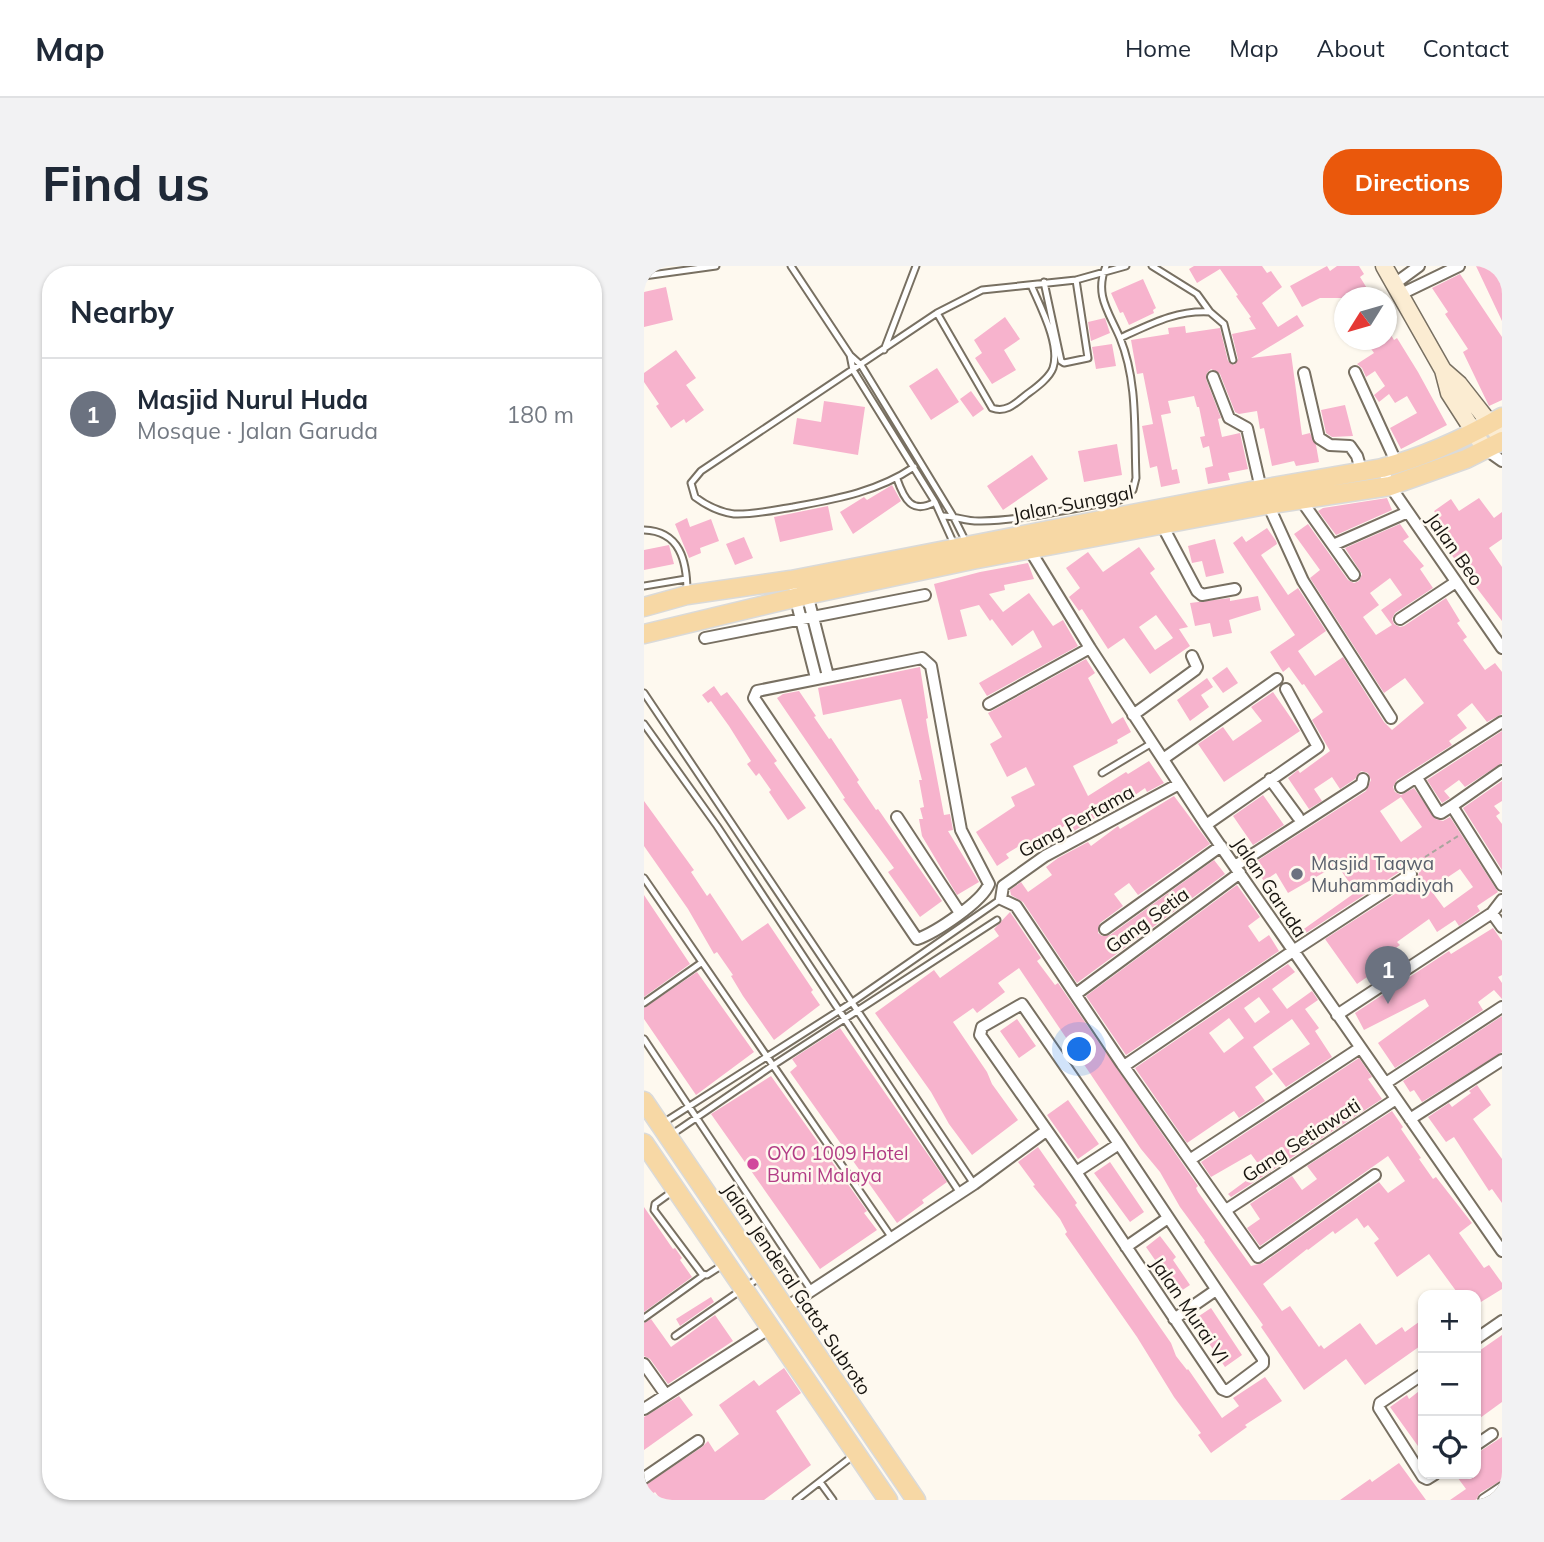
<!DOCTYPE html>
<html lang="en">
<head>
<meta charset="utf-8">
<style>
  body { margin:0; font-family:Mulish,sans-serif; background:#f2f2f3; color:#1f2937 }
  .controls { position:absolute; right:21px; bottom:21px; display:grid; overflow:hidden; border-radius:14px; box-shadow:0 2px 5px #0004 }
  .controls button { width:63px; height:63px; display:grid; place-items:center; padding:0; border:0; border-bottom:2px solid #e0e1e3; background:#fff; color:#1f2937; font:35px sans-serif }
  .compass { position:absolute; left:690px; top:21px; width:63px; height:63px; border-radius:50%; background:#fff; box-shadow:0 2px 5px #0004; rotate:233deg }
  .you { position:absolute; left:436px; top:784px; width:24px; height:24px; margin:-18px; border:5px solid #fff; border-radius:50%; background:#1a73e8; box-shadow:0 0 0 10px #1a73e833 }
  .badge { display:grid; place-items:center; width:46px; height:46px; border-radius:50%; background:#ea580c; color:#fff; font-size:23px; font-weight:700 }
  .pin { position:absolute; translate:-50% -58px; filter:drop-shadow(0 2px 4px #0008) }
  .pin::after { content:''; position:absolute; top:37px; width:24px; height:21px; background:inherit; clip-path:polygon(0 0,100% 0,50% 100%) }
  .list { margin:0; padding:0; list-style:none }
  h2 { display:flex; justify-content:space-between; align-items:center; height:91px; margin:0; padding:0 28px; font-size:30px }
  h2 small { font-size:23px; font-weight:400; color:#747a83 }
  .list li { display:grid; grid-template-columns:46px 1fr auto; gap:21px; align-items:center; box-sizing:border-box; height:112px; padding:0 28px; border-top:2px solid #e0e1e3 }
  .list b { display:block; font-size:26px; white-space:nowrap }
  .list p { margin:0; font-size:23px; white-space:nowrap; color:#747a83 }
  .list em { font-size:23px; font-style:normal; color:#747a83 }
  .icon { flex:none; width:38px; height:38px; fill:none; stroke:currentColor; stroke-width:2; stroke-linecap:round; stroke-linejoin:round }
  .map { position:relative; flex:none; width:858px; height:1234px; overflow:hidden; border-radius:28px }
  header { display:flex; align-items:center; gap:42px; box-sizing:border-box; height:98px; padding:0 35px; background:#fff; border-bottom:2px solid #e0e1e3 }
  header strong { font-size:33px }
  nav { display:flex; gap:38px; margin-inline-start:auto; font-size:24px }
  .intro { display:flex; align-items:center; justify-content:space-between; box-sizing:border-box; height:168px; padding:0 42px }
  h1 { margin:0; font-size:49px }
  .button { padding:18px 32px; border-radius:28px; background:#ea580c; color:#fff; font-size:24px; font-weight:700 }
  main { display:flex; gap:42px; padding:0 42px }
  aside { flex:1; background:#fff; border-radius:28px; box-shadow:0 2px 5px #0004 }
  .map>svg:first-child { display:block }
  .building { fill:#f7b3cd; fill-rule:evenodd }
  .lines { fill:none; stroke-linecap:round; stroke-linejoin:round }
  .lane-casing { stroke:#787062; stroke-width:9 }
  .street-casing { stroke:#787062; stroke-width:14 }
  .secondary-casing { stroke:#787062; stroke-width:19 }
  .primary-casing { stroke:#dadad9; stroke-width:21 }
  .path { stroke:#a9a59d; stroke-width:2; stroke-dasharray:5 3.5; stroke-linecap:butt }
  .lane { stroke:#fff; stroke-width:5 }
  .street { stroke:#fff; stroke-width:10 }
  .secondary { stroke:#fbecd2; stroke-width:16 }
  .primary { stroke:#f7d8a5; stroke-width:18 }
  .worship-dot { fill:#6b7280; stroke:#fef9ef; stroke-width:2.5 }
  .hotel-dot { fill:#d1479c; stroke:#fef9ef; stroke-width:2.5 }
  .labels { text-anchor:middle; stroke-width:5; stroke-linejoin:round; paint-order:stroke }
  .street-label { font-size:19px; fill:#191611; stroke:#fef9ef }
  .worship-label { font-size:19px; fill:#5b616d; stroke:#fef9ef; text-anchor:start }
  .hotel-label { font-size:19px; fill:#b23c85; stroke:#fef9ef; text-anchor:start }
</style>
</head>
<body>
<header>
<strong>Map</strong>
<nav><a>Home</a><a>Map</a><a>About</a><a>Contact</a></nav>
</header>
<div class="intro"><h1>Find us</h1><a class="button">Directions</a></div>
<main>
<aside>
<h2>Nearby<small></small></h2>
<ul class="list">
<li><span class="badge" style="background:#6b7280">1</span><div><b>Masjid Nurul Huda</b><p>Mosque · Jalan Garuda</p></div><em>180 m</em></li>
</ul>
</aside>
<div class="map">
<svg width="858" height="1234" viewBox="0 0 858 1234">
  <rect width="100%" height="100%" fill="#fef9ef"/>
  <!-- building -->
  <path class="building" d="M550,0h68l5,7 4,-2 11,16 -20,16 16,24 19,-12 7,11 -53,32 40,-5 11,82 8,-2 6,12 3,17 -23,4 -2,-5 -22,5 -8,-38 -4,1 -3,-18 -18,3 -4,-2 -15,-38 -9,-5 -4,4 -1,6 15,39 -3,1 4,18 18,-4 8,36 -20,4 2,7 -22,4 -3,-16 8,-2 -4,-20 -6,2 -3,-11 5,-1 -6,-29h-2l-3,-11 -26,5 3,12 -10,2 11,55 5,-1 3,14 -19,4 -4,-21 -7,2 -8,-42 11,-2 -10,-51 -6,1 -6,-34 38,-6 -1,-6 17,-2 1,7 34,-5 8,33 6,4 4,-6 -6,-25 24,-5 -7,-11 2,-1 -15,-21 2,-1 -18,-26 -23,14 -8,-14z
    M683,0l3,5 7,-5h22l5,8 -4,3 13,21h-53l-18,9 -12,-21z
    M832,0h26v55z
    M816,8l42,63v63l-13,6 -26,-54 5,-3 -23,-35 3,-2 -16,-24z
    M499,13l13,29 -3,2 1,3 -25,12 -6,-13 -3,1 -9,-20z
    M22,21l7,33 -29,7v-35z
    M361,51l15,22 -16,11 12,20 -24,14 -17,-26 7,-5 -8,-13z
    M461,52l5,15 -19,8 -3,-19z
    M743,62l7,12 3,-2 21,34 29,53 -46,24 -11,-21 27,-15 -10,-17 -12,7 -6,-9 -10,8 -5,-7 11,-9 -10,-15 -9,6 -4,-9 -5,-4 17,-11 -9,-13h22z
    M468,78l4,22 -20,3 -4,-22z
    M32,84l20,28 -10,7 18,25 -18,13 -2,-4 -13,9 -15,-22 3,-2 -15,-22v-9z
    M293,102l22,34 -28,18 -22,-34z
    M327,125l13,18 -11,8 -13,-18z
    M180,135l41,6 -7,48 -65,-11 4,-26 24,4z
    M701,139l8,31 -21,1 -6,-4 -5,-23z
    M473,178l5,31 -38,7 -6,-31z
    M388,189l16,24 -45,31 -16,-24z
    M248,219l9,16 -48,33 -13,-22 24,-15 3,3z
    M743,232l5,12 -56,25 -18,-24 5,-3z
    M835,232l15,20 8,-6v27l-13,9 13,19v54l-58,-76 9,-6 -19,-28 17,-12 8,12z
    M184,240l5,24 -53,12 -6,-25z
    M43,252l3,9 21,-8 8,22 -19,7 1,5 -12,5 -14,-34z
    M664,258l40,56 6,3 5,-2 3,-7 -17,-26 55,-24 9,13 -6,4 21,25 -4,3 13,19 -38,25 -3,6 2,5 6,3 4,-1 42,-28 14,23 -3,2 10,14 -4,3 22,30 10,-7 7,9v42l-15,8 -15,-19 -15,12 10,13 -18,13 3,4 -55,35 -4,7 2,5 6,3 13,-7 22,31 7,2 7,-4 48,75 -21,14 3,5 -21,15 -4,-6 -18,12 -8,-13 -32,23 3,3 -24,17 4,6 -23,16 -32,-45 90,-58 4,-8 -5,-6h-7l-104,68 -2,-4 55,-39 -19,-27 -49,28 -12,-20 -12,8 -8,-11 -3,2 -4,-6 117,-75 5,-11 -3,-7 -7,-2 -6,8 -15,10 -8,-12 -18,12 8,12 -13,8 -21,-31 10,-8 2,3 30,-22 -18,-31 11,-8 -19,-28 -2,1 -13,-18 -6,5 -13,-20 25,-17 -62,-92 9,-7 4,6 21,-14 9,13 1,3 -16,11 27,40 10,-7 28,43 -28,20 17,25 28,-19 41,65 8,8 32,-27 -19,-25 -21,15 -74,-115 10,-8 -26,-36zM746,312l12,17 -21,15 11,15 -16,10 -13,-18 16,-12 -9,-12zM757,531l21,30 -21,15 -21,-31zM816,603l13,18 -29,21 -14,-19z
    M100,271l9,21 -18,7 -9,-21z
    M571,273l9,34 -18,4 -4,-16 -10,2 -4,-17z
    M25,279l5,19 -30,6v-20z
    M495,281l16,22 -5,4 38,54 -9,2 11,17 -40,28 -26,-36 -16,11 -26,-40 -3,2 -10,-14 11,-9 -14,-20 22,-16 15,20zM512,349l17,23 -18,12 -16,-23z
    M384,297l6,16 -30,6 1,5 -16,4 14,18 26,-19 24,33 10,-6 15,26 -91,50 -8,-13 63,-36 -9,-17 -21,16 -20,-27 -2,2 -11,-16 -19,5 7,26 -19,4 -14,-56 46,-12z
    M614,330l3,14 -32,10 3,13 -19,4 -3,-14 -15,3 -5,-23 40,-5v3z
    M442,393l9,14 -7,5 24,46 11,-7 8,15 -14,8 1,3 -45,23 15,30 38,-24 2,2 21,-13 15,22 -17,9 -2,-4 -31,22 -10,5 -1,-2 -29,18 -5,-8 -28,18 3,4 -11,7 -7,-10 -20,12 3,4 -12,8 -21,-34 39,-26 -4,-9 24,-12 -9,-18 -19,10 -17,-33 12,-7 -14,-24z
    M276,401l8,51 -2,1 2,12 16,84 6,-1 3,16 -5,1 31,51 -22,13 -35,-59 -3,-17h4l-3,-11 4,-1 -5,-27h3l-21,-81 -78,16 -5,-27z
    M583,401l11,16 -15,10 -11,-15z
    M563,412l6,9 -12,8 8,12 -19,14 -13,-21z
    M70,420l7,10 6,-4 10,13 40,56 -3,2 32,45 -18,12 -19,-28 2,-2 -12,-17 -3,3 -9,-12 4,-3 -22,-35 -18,-25 -3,2 -6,-8z
    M155,425l17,25 -2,1 15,22 2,-1 28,42 -2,2 19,28 2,-1 64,92 -22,16 -32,-45 6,-4 -51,-69 2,-1 -12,-18 -56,-82 6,-4z
    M629,426l27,39 -76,51 -26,-38 25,-17 10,14 29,-20 -11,-14z
    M858,465v32l-37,24 -6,-7 -15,11 6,7 -8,5 -15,-23z
    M858,515v20l-8,5 6,7 -4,3 6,8v46l-39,-62z
    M619,529l21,30 -31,20 -20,-29z
    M530,530l36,48 -72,51 -9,-12 -15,11 9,12 -23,17 -2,10 4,3 8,-1 104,-75 11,14 -148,109 -54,-81 -12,-7 -1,-5 11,-8 7,10 24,-17 -6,-8 12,-9 30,-16 3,4 27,-20 2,3z
    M0,535l50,69 -3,2 16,24 3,-3 32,48 26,-18 45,67 -2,2 9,13 -46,35 -31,-44 -12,-20 2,-1 -16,-23 -3,2 -26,-45 -44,-63z
    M593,619l23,32 -12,9 11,16 10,-7 10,16 -153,104 -40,-59z
    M0,629l46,69 -46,33z
    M366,646l31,46 -4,3 18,24 3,-2 140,203 -2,2 2,4 53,74 12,-3 116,-81 9,11 17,-12 -17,-25 -128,90 -13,-18 13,-9 -10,-15 42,-28 10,14 15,-11 -10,-13 85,-55 11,16 -2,2 20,29 -2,1 14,20 3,-2 36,46 -13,10 25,35 5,-3 13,18v6l-26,16v-10h-17l-30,-41 -32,23 -23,-34 5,-4 -11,-14 -4,3 -7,-10 -22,16 -2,-3 -25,19 -1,-1 -44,35 19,27 8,-5 29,41 2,-2 3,4 36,-26 16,22 26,-18 3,5 18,-13v25l-58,41 -19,-26 -42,31 -43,-63 2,-2 -59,-83 1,-1 -25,-34 -20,-35 -19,-23 -122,-181 -21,15 7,9 -28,21 -4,-5 -20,14 34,50 5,12 26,36 -46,35 -23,-31 -18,-32 -56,-79 59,-43 6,8 59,-42 -5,-7z
    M849,662l9,13v34l-4,2 4,6v16l-8,-9 -16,12 5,8 -88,58 -17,-25 51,-37 -4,-7 -61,31 -9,-17 94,-62 2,3z
    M644,698l7,8 -23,17 15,20 25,-18 6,9 -13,9 14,19 -4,3 17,26 -46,30 -14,-18 38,-25 -18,-25 -39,28 20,27 -18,13 10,14 -26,17 -5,-7 -47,32 -52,-75zM615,731l11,15 -15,11 -11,-15zM585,752l15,20 -20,15 -15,-20z
    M53,706l57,80 -58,43 -52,-76v-11z
    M858,750v36l-80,50 -8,-12 -4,2 -7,-11z
    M373,753l19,27 -17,12 -19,-27z
    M196,762l107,154 -25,18 2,3 -27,20 -107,-151 7,-6 -5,-7z
    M715,792l13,19 -4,2 14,20 -151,98 -3,-3 34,-25 -11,-15 -40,23 -10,-15z
    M127,810l96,135 -3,2 13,17 -57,39 -109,-155z
    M833,819l14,20 -18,14 29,40v44l-10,-14 -3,2 -35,-54 -8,5 -18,-25 21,-14 3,4 19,-14 -2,-2z
    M424,834l31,44 -21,15 -31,-44z
    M394,881l39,56 -2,2 9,13 87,125 5,13 11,14 1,-1 34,49 17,-12 -6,-8 32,-21 17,24 -37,24 2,2 -36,26 -13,-18 3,-2 -27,-36 -37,-60 -72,-103 2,-2 -7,-13 -27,-33 2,-1 -17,-23z
    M466,896l34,50 -14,10 -36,-49z
    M0,941l29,42 2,-1 7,10 -2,2 12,17 -48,35z
    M516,970l16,21 -3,3 17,25 -12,8 -32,-46z
    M67,1031l3,5 -34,24 -4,-7z
    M567,1042l31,47 -17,12 -32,-47z
    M71,1049l18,26 -65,43 -18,-25 -6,-3v-33l7,-4 20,28z
    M858,1069v67l-22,16 -4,-6v-59z
    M140,1102l17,25 -25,18 35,54 -47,35h-103l-6,-8 -5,4 -6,-10 58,-39 6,-6 7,11 24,-18 -20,-29 35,-25 5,6z
    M779,1122v65l-33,-46 17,-12 2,4z
    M35,1130l14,19 -49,35v-33z
    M858,1171v43l-22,13 -4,7h-26l16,-11 -11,-15h21v-20z
    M755,1197l27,37h-86l30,-21 2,3z"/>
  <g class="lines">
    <defs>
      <path id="lane" d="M147,0l59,89 11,10 92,151 14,28
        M508,0l45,28 13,18 14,12 9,36
        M0,10l72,-10
        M400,16l17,79 3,2 24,-5 -12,-78
        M293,47l55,95c14,5 23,-4 34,-13 8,-6 23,-16 27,-27 8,-23 -13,-62 -22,-83
        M476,72c31,-14 56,-28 90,-26
        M240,84l32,-84
        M206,89l3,15 82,132 19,42
        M270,201c-37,25 -78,32 -121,40 -19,3 -40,8 -59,7 -14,-2 -27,-8 -39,-17l-4,-14 10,-12 236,-158 45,-23 94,-10 50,-14
        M253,213c7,20 15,36 38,23
        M299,250c13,0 24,6 38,5 46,-1 94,-13 139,-21l13,-10 3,-12c-2,-47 2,-96 -16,-140 -11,-26 -26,-43 -14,-72
        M0,264c36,1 43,31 43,62
        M0,320l42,-7
        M0,427l330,491
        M0,458l73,102 243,367
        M458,507l50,-30
        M0,612l248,360
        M0,737l57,-40
        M0,773l167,251
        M19,857l188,-120 150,-104
        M27,869l101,-69 225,-146
        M29,925l-18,13 -1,6 48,64 5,1 17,-11
        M0,1052l60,-43
        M31,1070l85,-59
        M176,1216l13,18
        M152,1234l58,-45"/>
      <path id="street" d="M749,19l26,-19
        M755,29l60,-29
        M711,106l42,92
        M660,107l15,65 11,7 20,1 7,10 5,17
        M569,111l16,41 18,10 14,61 42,92 88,137
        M841,183l17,12
        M738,202l8,18 112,162
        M657,234l53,75
        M518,259l35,66 5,4 33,-6
        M689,279l75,-33
        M384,281l62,101 116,177 296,426
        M162,324l22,86
        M150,326l22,86
        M756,353l56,-37
        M61,372l220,-43
        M278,392l9,8 30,164 28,54c-7,18 -54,49 -72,55l-163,-241 3,-7z
        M345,438l101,-56
        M489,449l62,-45 2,-3 -5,-11
        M519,493l114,-80
        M773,512l21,34 3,1 11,-7 50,79
        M626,513l28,38
        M535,518l-134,72 -42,30 -2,13 15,7 4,6 102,152 136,193 117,-82
        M757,521l101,-65
        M808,540l50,-35
        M253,551l63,96
        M562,559l112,-78 -32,-58
        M591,600l127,-82 1,-5
        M848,647l10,14
        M461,663l116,-83
        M432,728l164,-121
        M378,738l97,140 144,215v5l-36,27 -5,-2 -146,-217 -96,-137 2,-8z
        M693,749l155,-102 10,-13
        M483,798l166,-113 118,-77
        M742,817l116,-76
        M766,853l92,-59
        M547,893l169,-111
        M432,906l43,-28
        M582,944l170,-111
        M482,981l42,-29
        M141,1042l189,-124 72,-53
        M530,1053l42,-29
        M832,1073l26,-18
        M0,1098l22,31
        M779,1108l-43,29 -1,5 44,69 4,2 8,-5
        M0,1143l126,-81
        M832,1179l16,-11
        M0,1212l54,-37
        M840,1234l18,-12"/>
      <path id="secondary" d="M740,0l59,104 6,23 36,56
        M799,104l16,14 43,55"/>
      <path id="primary" d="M0,341l43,-12 104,-15 470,-91 121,-21c41,-11 83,-30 120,-51
        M0,368l163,-39 165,-35 294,-55 124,-19 76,-27 36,-18
        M0,835l272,399
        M0,877l244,357"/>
    </defs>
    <!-- lane casing -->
    <use href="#lane" class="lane-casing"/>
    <!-- street casing -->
    <use href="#street" class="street-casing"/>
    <!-- secondary casing -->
    <use href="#secondary" class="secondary-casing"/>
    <!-- primary casing -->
    <use href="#primary" class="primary-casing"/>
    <!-- path -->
    <path class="path" d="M781,591l33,-21"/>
    <!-- lane -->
    <use href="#lane" class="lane"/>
    <!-- street -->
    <use href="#street" class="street"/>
    <!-- secondary -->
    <use href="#secondary" class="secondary"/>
    <!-- primary -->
    <use href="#primary" class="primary"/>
  </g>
  <!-- markers -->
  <circle class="worship-dot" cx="653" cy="608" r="7"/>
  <circle class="hotel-dot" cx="109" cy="898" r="7"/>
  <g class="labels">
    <!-- street labels -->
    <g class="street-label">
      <text transform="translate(429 237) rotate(-11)" y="7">Jalan Sunggal</text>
      <text transform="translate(811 283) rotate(55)" y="7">Jalan Beo</text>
      <text transform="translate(432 555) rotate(-29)" y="7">Gang Pertama</text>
      <text transform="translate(626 621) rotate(56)" y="7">Jalan Garuda</text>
      <text transform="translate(503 654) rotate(-36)" y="7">Gang Setia</text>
      <text transform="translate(657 874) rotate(-33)" y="7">Gang Setiawati</text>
      <text transform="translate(153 1023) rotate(56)" y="7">Jalan Jenderal Gatot Subroto</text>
      <text transform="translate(546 1044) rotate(56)" y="7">Jalan Murai VI</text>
    </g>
    <!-- worship labels -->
    <g class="worship-label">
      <text x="667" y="604">Masjid Taqwa<tspan x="667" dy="22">Muhammadiyah</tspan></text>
    </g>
    <!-- hotel labels -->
    <g class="hotel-label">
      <text x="123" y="894">OYO 1009 Hotel<tspan x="123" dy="22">Bumi Malaya</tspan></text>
    </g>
  </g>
</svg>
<div class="controls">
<button>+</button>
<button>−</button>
<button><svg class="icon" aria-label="locate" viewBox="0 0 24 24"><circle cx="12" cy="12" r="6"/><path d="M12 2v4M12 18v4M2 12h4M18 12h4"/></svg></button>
</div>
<svg class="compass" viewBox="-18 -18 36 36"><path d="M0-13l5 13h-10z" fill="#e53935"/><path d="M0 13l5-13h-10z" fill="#747a83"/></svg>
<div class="you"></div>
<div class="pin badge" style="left:744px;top:738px;background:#6b7280">1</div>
</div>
</main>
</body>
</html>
